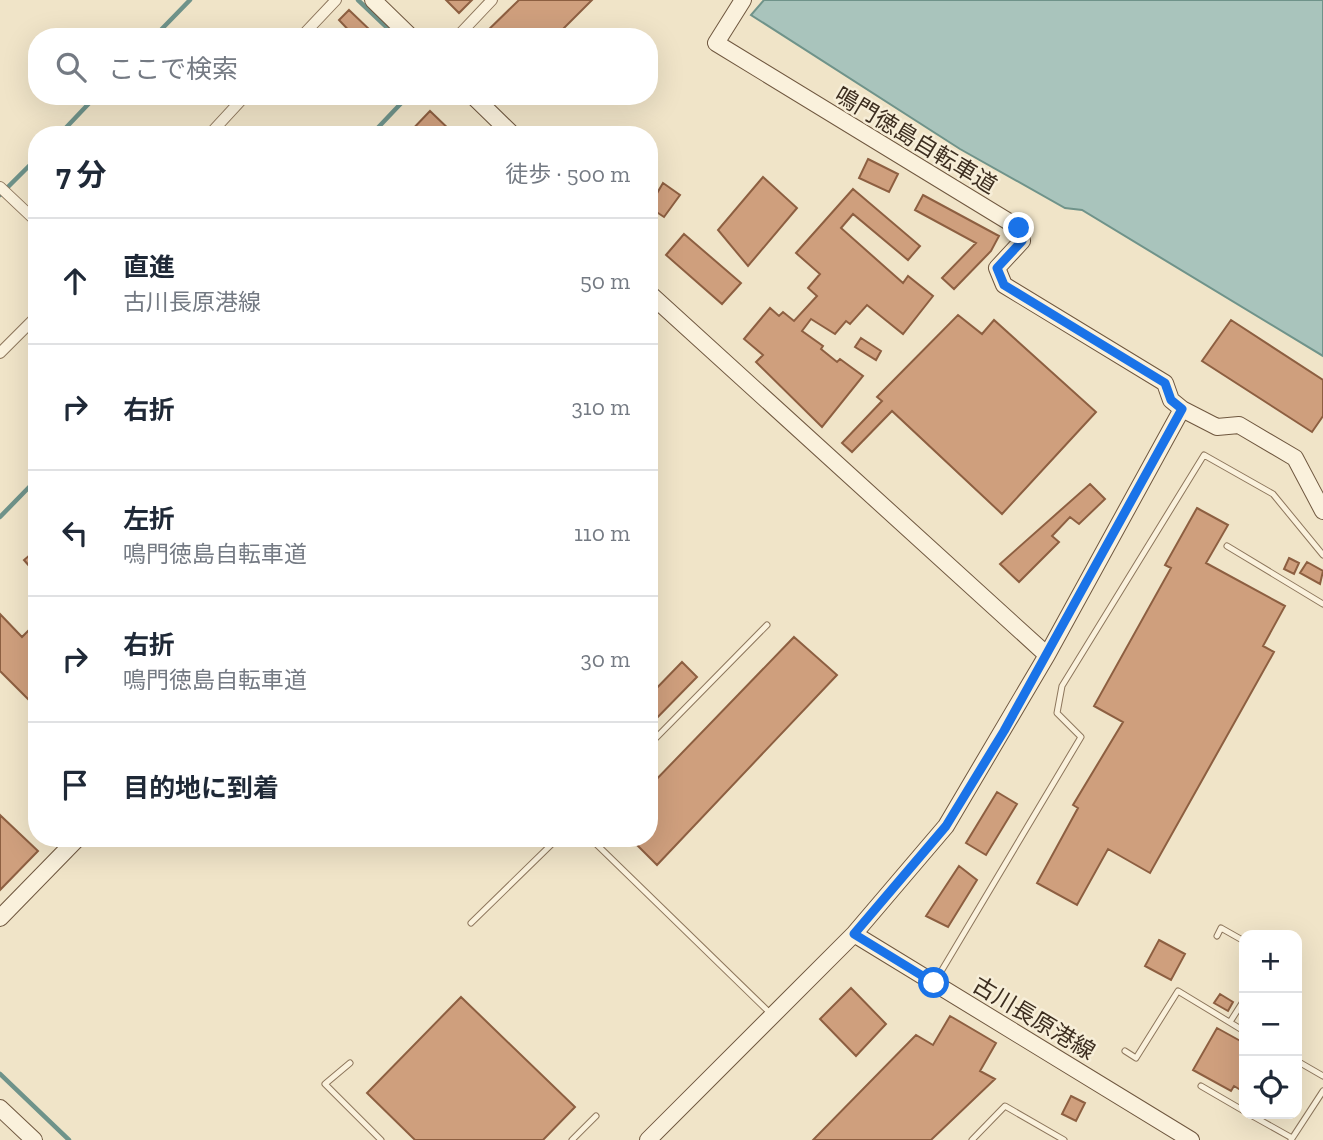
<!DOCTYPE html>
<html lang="ja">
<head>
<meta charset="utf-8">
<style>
  body { margin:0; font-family:"Zilla Slab","Noto Sans JP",serif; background:#f6f6f7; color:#1f2937 }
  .controls { position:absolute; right:21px; bottom:21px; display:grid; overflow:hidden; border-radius:14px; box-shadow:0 7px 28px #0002 }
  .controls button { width:63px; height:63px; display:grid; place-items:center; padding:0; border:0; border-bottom:2px solid #e0e1e3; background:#fff; color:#1f2937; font:35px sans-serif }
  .stop { position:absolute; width:21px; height:21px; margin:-16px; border:5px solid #1a73e8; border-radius:50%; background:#fff }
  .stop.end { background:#1a73e8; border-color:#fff; box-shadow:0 2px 7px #0008 }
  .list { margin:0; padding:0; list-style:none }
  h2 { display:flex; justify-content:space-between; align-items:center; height:91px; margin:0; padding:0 28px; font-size:30px }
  h2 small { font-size:23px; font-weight:400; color:#747a83 }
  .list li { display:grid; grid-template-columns:46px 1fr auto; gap:21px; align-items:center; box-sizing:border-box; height:126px; padding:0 28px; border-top:2px solid #e0e1e3 }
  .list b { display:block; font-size:26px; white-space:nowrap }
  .list p { margin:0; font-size:23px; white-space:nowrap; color:#747a83 }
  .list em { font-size:23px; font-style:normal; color:#747a83 }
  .icon { flex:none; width:38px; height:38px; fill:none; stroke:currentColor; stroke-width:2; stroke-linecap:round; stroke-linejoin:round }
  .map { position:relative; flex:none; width:1323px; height:1140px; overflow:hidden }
  .search { position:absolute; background:#fff; box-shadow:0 7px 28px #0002; left:28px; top:28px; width:630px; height:77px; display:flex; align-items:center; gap:18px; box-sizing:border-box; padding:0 24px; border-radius:28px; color:#747a83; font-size:26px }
  .panel { position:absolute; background:#fff; box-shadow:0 7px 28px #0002; left:28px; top:126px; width:630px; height:721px; border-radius:28px }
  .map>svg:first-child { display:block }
  .water { fill:#a9c4bc; stroke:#6f938a; stroke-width:2 }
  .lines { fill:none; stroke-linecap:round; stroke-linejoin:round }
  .stream { stroke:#6f938a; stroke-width:4.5 }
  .building { fill:#cf9f7d; stroke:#8d5f41; stroke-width:2 }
  .lane-casing { stroke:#8d765c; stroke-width:7 }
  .street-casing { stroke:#8d765c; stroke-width:12 }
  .secondary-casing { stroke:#6f573f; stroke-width:18 }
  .lane { stroke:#faf1dc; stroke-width:5 }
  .street { stroke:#faf1dc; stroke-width:10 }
  .secondary { stroke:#faf1dc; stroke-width:16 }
  .route { stroke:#1a73e8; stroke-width:9 }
  .labels { text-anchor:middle; stroke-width:5; stroke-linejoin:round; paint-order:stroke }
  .street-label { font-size:23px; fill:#3d2e20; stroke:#f7eed8 }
</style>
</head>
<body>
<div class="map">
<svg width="1323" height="1140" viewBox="0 0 1323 1140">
  <rect width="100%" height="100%" fill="#f0e4c8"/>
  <!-- water -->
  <path class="water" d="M764,0h559v356l-241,-146 -17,-2 -105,-59 -209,-134z"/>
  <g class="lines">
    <!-- stream -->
    <path class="stream" d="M358,0l39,37
      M154,37l36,-37
      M59,135l37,-39
      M371,135l37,-39
      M0,195l37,-37
      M0,517l37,-38
      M0,1074l69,66"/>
  </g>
  <!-- building -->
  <path class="building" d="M446,0h26l-13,13z
    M519,0h73l-37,37h-74z
    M349,10l22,21 -5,6h-11l-16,-17z
    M430,111l25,24h-48z
    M868,159l30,15 -9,18 -30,-14z
    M763,177l34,31 -49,58 -30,-36z
    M663,183l17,12 -16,22 -15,-10z
    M853,189l67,57 -12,14 -55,-46 -12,14 62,55 5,-7 25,20 -30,38 -36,-29 -17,19 -4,-3 -11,13 -24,-15 -9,12 21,15 -2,3 16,13 3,-3 23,17 -41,51 -66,-65 7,-7 -19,-16 26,-31 9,8 4,-4 11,9 23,-25 -9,-8 12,-14 -24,-21z
    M923,195l76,41 -8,15 -37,38 -12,-11 34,-35 -61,-33z
    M684,234l57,49 -19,21 -56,-49z
    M958,315l24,19 12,-14 102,92 -94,102 -110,-103 -40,41 -10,-9 40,-42 -5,-4z
    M1231,320l92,60v36l-11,16 -110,-71z
    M861,338l20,13 -5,9 -21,-13z
    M1090,484l15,15 -26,25 -9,-7 -18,19 7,6 -40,40 -19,-18z
    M1197,508l31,17 -22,38 79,43 -22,40 11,6 -124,221 -42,-24 -31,56 -40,-22 41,-75 -5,-3 50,-83 -29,-16 77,-138 -6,-3z
    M37,549v26l-13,-15z
    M1289,558l10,5 -5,11 -10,-5z
    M1307,562l16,9 -3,13 -20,-11z
    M0,614l22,23 15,-15v86l-37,-37z
    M794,637l43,38 -180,190 -27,-27h19v-51z
    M682,662l15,15 -48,49v-30z
    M997,792l20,12 -31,51 -20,-12z
    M0,815l38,36 -38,39z
    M959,866l18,14 -29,47 -22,-11z
    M1159,940l26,14 -14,26 -26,-14z
    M851,988l35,36 -30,32 -36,-37z
    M1220,994l13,8 -5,9 -14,-8z
    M461,997l114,110 -32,33h-128l-48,-47z
    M950,1016l46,27 -16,28 15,8 -64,61h-118l103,-105 17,10z
    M1217,1028l27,15v49l-10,-6 -3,5 -38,-21z
    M1071,1096l14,7 -9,18 -14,-7z"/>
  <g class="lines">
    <defs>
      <path id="lane" d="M35,518l2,-2
        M1227,546l96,58
        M649,745l118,-120
        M590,838l180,175
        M471,923l87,-85
        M1217,936l4,-8 23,13
        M936,980l145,-243 -24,-24 5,-27 142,-231 69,39 50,61
        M1230,1022l14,-22
        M1125,1051l11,7 42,-67 66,40
        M1297,1061l26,15
        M350,1063l-25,21 56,56
        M1201,1086l43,25
        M1249,1114l43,24
        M572,1140l24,-24
        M972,1140l33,-34 59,34
        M1291,1140l32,-49"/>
      <path id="street" d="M301,37l35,-37
        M457,37l35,-37
        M209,135l36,-39
        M0,187l37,35
        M0,353l37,-37"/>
      <path id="secondary" d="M373,0l38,37
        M743,0l-27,43 303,185 3,13 -25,27 7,17 161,98 6,17 11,9 35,18 22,-2 56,33 28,53
        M473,96l40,39
        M649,293l398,362
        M0,918l78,-80
        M854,934l337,206
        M0,1108l34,32
        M648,1140l206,-206 92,-108 101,-171 135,-246"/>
    </defs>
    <!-- lane casing -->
    <use href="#lane" class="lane-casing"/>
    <!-- street casing -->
    <use href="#street" class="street-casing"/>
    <!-- secondary casing -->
    <use href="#secondary" class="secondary-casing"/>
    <!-- lane -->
    <use href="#lane" class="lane"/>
    <!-- street -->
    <use href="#street" class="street"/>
    <!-- secondary -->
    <use href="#secondary" class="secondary"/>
  </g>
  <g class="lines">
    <!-- route -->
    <path class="route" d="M934,983l-80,-49 92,-108 58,-95 178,-322 -11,-9 -6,-17 -161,-98 -7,-17 25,-27 -3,-13"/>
  </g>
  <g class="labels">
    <!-- street labels -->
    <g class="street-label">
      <text transform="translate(916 140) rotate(31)" y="8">鳴門徳島自転車道</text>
      <text transform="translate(1034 1018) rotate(31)" y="8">古川長原港線</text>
    </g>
  </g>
</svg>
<div class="controls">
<button>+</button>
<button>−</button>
<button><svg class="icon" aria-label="locate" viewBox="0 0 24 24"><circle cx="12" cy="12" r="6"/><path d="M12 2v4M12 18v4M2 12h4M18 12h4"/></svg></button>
</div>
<div class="stop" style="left:934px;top:983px"></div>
<div class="stop end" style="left:1019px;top:228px"></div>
<div class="search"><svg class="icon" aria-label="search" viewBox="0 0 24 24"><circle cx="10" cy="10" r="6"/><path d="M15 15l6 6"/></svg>ここで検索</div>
<section class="panel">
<h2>7 分<small>徒歩 · 500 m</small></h2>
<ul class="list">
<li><svg class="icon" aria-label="ahead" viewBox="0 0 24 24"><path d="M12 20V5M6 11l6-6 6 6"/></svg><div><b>直進</b><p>古川長原港線</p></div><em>50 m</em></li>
<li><svg class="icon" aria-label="right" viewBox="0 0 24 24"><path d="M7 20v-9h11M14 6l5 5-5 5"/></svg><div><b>右折</b></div><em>310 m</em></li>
<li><svg class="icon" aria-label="left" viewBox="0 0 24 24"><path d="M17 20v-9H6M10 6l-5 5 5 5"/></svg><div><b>左折</b><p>鳴門徳島自転車道</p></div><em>110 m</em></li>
<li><svg class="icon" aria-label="right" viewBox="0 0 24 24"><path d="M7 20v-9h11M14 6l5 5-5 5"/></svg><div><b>右折</b><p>鳴門徳島自転車道</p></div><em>30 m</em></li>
<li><svg class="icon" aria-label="arrive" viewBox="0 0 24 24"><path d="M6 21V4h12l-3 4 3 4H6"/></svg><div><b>目的地に到着</b></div></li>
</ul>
</section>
</div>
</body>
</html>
